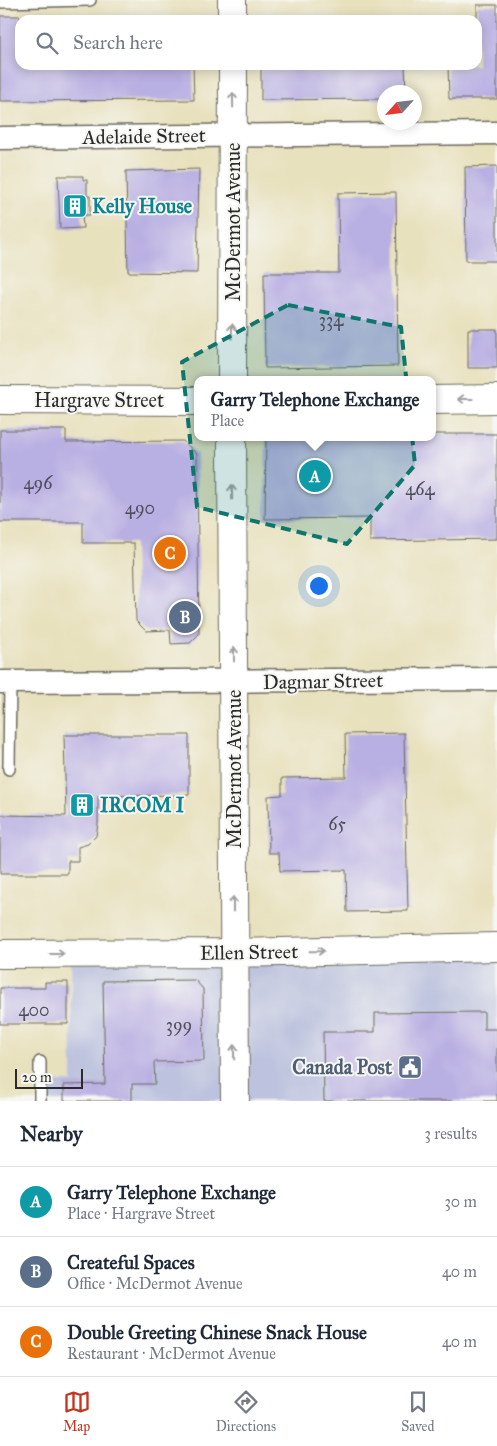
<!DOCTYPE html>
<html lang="en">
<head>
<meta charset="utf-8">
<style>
  body { margin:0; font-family:"IM FELL Great Primer",serif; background:#f6f6f7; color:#1f2937 }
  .compass { position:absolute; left:377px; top:85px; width:45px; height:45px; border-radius:50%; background:#fff; box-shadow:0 2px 12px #0003; rotate:243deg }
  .scale { position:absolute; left:15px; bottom:12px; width:68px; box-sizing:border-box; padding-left:5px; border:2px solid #2b2b2b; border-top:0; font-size:14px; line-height:18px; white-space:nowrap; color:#2b2b2b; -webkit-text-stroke:4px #f6f6f2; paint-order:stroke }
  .you { position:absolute; left:318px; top:585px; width:18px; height:18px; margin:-12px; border:4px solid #fff; border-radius:50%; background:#1a73e8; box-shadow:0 0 0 8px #1a73e833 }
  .badge { display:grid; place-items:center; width:32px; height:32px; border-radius:50%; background:#c8321e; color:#fff; font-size:16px; font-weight:700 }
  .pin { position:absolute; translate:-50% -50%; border:2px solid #fff; box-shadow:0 1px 5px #0006 }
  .popup { position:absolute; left:194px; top:376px; width:242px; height:65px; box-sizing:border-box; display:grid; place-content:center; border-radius:10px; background:#fff; filter:drop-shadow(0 1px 4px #0005); font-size:16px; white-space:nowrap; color:#747a83 }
  .popup b { font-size:19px; color:#1f2937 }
  .popup::after { content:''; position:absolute; left:50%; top:100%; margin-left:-10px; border:10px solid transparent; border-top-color:#fff }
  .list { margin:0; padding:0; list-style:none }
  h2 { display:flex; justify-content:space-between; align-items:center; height:65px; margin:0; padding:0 20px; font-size:21px }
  h2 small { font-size:16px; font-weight:400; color:#747a83 }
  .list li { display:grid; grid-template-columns:32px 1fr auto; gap:15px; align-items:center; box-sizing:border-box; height:70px; padding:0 20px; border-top:1px solid #e0e1e3 }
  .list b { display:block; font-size:19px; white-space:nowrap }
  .list p { margin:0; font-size:16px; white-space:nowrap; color:#747a83 }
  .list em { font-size:16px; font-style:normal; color:#747a83 }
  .icon { flex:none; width:28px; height:28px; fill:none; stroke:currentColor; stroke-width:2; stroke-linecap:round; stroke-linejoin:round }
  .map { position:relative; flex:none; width:497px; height:1101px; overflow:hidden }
  .search { position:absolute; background:#fff; box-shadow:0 2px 12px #0003; left:15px; right:15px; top:15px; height:55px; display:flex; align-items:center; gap:12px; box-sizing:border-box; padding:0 18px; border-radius:15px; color:#747a83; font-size:19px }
  .sheet { height:275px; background:#fff }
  nav { display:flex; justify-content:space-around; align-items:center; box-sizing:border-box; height:70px; border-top:1px solid #e0e1e3; background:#fff; font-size:14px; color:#747a83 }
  nav a { display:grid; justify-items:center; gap:2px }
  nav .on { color:#c8321e }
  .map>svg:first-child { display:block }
  .industrial { fill:#bdc3de }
  .building { fill:#b8afe2 }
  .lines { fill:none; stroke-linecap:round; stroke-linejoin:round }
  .service-casing { stroke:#6d6b5e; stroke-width:14 }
  .minor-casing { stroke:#6d6b5e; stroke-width:25 }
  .tertiary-casing { stroke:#6d6b5e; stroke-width:30 }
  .service { stroke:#fff; stroke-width:11 }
  .minor { stroke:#fff; stroke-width:22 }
  .tertiary { stroke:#fff; stroke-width:28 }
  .oneway { stroke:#a0a0a0 }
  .marked { fill:#0f766e; fill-opacity:0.2; stroke:#0f766e; stroke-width:4; stroke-dasharray:10 6; stroke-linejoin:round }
  .labels { text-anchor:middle; stroke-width:4; stroke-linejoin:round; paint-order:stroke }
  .number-label { font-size:18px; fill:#4e4c59 }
  .street-label { font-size:20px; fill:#2b2b2b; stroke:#f6f6f2 }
  .culture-label { font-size:20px; font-weight:bold; fill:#0d838f; stroke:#f6f6f2; text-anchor:start }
  .service-label { font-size:20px; font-weight:bold; fill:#4e5e75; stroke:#f6f6f2; text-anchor:end }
</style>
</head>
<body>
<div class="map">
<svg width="497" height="1101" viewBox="0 0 497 1101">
  <rect width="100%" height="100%" fill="#f6f6f2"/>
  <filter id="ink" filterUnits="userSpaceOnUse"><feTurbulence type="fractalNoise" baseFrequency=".02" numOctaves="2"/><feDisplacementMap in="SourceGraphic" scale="10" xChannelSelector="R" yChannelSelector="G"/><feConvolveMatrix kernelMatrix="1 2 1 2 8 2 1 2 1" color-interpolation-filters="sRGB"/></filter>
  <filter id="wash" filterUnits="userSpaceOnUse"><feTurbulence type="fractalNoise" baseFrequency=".0096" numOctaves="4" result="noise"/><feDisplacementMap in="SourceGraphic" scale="20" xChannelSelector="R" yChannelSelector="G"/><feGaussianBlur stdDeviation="1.12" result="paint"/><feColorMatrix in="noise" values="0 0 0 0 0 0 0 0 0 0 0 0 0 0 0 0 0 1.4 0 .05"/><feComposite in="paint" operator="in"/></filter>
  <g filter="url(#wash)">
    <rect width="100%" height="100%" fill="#e8e1bd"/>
    <!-- industrial -->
    <path class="industrial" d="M497,947v154h-457v-19h32l-1,-128z"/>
    <g id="blocks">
      <!-- building -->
      <path class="building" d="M477,5h20v94h-48l-1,-34h29z
        M0,16h20v49h173l1,35 -194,1z
        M261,65h144l1,27h-22v7l-123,1z
        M497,166v95h-31l-1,-94z
        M199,169l-2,104 -69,-1 -2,-101z
        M58,176h25v4h4v16h3v19h-8l1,13 -23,1z
        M396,192l2,174 -133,2 -1,-95h75l-1,-80z
        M468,329h29v39h-29z
        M0,430h66v12l117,-1 14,13 2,180 -9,9 -19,1 -1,-14 -24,1 -10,-10 -2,-78h-51v-21h-83z
        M432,434h65v105l-127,2v-23l-105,1 1,-82h166z
        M404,733l4,178 -61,1 -1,-42 -66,1 -1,-18h-10l-1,-57 14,-1v-17l64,-1 -1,-43z
        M64,735h125v60l-91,1v28l-2,12 -8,8 -10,3v14h-10v13h-68v-59l66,1z
        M195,980l8,9 1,72 -50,1 1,22h-23v17h-68v-16l41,-1 -2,-103z
        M45,982h23v42h-68v-36h45z
        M484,1012v17h13v72h-173l-1,-69h52v-19z"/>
    </g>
  </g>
  <g filter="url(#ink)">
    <use href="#blocks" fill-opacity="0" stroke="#6d6b5e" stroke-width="1"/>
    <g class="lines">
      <defs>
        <path id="service" d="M0,2l90,-2
          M9,769l1,-87
          M40,1101v-39"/>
        <path id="minor" d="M0,138l497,-5
          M0,682l497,-3"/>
        <path id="tertiary" d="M232,0v20
          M232,380l1,-315
          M0,400l198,1
          M432,400l65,-1
          M232,437l3,664
          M0,954l233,-1 264,-6"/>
      </defs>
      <!-- service casing -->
      <use href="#service" class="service-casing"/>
      <!-- minor casing -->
      <use href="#minor" class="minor-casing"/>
      <!-- tertiary casing -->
      <use href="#tertiary" class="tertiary-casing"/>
      <!-- service -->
      <use href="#service" class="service"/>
      <!-- minor -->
      <use href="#minor" class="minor"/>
      <!-- tertiary -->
      <use href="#tertiary" class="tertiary"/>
    </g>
    <!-- one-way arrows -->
    <defs><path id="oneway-shaft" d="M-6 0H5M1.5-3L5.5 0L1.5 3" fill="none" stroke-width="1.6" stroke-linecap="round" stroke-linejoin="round" transform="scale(1.25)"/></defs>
    <g class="oneway">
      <use href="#oneway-shaft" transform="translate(233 100) rotate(-91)"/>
      <use href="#oneway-shaft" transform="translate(232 331) rotate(-90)"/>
      <use href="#oneway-shaft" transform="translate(465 399) rotate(180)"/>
      <use href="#oneway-shaft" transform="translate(232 492) rotate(-91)"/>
      <use href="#oneway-shaft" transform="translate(234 654) rotate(-90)"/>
      <use href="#oneway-shaft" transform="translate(233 904) rotate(-90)"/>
      <use href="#oneway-shaft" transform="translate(317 951) rotate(-1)"/>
      <use href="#oneway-shaft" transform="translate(57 954)"/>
      <use href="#oneway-shaft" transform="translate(234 1052) rotate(-91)"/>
    </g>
  </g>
  <!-- marked area -->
  <path class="marked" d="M288,305l113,22 14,138 -68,79 -150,-37 -15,-145z"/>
  <!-- icons -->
  <defs>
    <symbol id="building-square" viewBox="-11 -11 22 22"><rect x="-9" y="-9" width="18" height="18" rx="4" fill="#0f9aa8" stroke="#f6f6f2"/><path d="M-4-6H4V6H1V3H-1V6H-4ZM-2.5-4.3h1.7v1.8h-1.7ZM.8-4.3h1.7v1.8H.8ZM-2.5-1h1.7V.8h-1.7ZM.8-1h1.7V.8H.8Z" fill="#fff"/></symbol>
    <symbol id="civic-square" viewBox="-11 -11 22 22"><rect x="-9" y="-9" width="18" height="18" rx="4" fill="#5c6f8a" stroke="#f6f6f2"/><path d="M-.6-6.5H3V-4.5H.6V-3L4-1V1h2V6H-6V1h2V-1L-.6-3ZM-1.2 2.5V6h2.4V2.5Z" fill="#fff"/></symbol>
  </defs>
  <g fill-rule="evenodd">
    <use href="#building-square" x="61" y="192" width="28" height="28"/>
    <use href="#building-square" x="68" y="791" width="28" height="28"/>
    <use href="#civic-square" x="396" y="1053" width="28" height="28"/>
  </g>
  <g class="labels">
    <!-- number labels -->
    <g class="number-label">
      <text x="331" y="326">334</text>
      <text x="38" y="489">496</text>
      <text x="420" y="495">464</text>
      <text x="140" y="514">490</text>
      <text x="337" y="830">65</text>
      <text x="34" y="1016">400</text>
      <text x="179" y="1031">399</text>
    </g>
    <!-- street labels -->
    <g class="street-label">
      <text transform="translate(144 136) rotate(-1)" y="7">Adelaide Street</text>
      <text transform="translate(233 222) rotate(-90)" y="7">McDermot Avenue</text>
      <text x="99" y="407">Hargrave Street</text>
      <text transform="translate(323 681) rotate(-1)" y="7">Dagmar Street</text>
      <text transform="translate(234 769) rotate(-90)" y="7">McDermot Avenue</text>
      <text transform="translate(249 952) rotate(-1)" y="7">Ellen Street</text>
    </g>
    <!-- culture labels -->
    <g class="culture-label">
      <text x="92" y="213">Kelly House</text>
      <text x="100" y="812">IRCOM I</text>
    </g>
    <!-- service labels -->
    <g class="service-label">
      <text x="392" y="1074">Canada Post</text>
    </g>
  </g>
</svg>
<svg class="compass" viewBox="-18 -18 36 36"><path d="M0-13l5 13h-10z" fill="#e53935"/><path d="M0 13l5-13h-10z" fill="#747a83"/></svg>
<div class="scale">20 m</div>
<div class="you"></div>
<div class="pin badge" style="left:315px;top:476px;background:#0f9aa8">A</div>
<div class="popup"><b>Garry Telephone Exchange</b>Place</div>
<div class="pin badge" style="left:185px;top:617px;background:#5c6f8a">B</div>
<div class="pin badge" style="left:170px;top:553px;background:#e8710a">C</div>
<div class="search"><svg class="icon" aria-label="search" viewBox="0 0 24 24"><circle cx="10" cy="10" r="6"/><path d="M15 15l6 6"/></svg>Search here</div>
</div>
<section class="sheet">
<h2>Nearby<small>3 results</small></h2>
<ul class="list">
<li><span class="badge" style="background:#0f9aa8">A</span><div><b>Garry Telephone Exchange</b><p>Place · Hargrave Street</p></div><em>30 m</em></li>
<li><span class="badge" style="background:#5c6f8a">B</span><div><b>Createful Spaces</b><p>Office · McDermot Avenue</p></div><em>40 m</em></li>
<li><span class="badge" style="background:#e8710a">C</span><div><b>Double Greeting Chinese Snack House</b><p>Restaurant · McDermot Avenue</p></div><em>40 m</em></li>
</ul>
</section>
<nav>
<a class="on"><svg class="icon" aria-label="map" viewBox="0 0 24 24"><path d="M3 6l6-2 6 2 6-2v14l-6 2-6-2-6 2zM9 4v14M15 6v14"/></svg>Map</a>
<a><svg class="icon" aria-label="directions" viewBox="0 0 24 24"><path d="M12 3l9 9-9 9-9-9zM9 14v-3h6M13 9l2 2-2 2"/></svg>Directions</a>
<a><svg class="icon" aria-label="saved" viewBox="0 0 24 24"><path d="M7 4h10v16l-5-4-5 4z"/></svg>Saved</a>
</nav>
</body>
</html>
